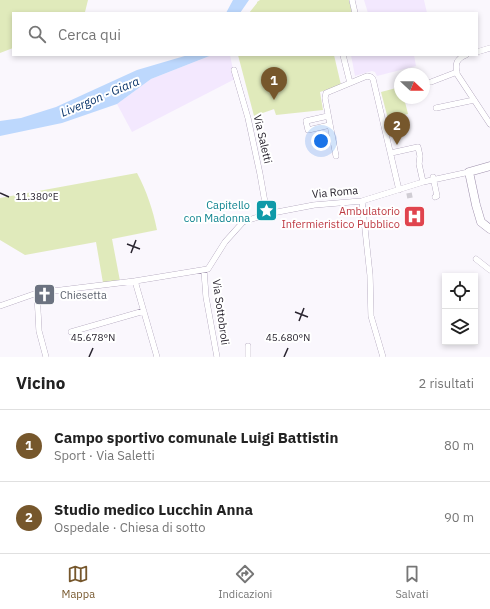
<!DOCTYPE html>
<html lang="it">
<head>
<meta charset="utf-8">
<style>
  body { margin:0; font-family:"IBM Plex Sans",sans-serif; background:#f6f6f6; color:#222 }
  .controls { position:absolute; right:12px; bottom:12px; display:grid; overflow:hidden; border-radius:0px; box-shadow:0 2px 6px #0003 }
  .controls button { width:36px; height:36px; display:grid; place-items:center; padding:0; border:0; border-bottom:1px solid #e0e0e0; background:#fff; color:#222; font:20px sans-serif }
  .compass { position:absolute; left:394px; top:68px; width:36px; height:36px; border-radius:50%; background:#fff; box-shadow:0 2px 6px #0003; rotate:112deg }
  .you { position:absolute; left:321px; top:141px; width:14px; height:14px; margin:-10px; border:3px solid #fff; border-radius:50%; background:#1a73e8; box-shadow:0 0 0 6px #1a73e833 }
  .badge { display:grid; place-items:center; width:26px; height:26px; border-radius:50%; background:#76572c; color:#fff; font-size:13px; font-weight:700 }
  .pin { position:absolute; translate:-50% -33px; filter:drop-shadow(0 1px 2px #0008) }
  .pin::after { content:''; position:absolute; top:21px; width:14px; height:12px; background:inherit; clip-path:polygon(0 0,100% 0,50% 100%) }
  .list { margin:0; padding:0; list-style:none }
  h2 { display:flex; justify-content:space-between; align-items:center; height:52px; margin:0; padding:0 16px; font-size:17px }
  h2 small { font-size:13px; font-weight:400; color:#767676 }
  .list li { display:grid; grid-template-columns:26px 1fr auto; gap:12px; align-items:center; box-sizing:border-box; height:72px; padding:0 16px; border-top:1px solid #e0e0e0 }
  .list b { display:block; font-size:15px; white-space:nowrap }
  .list p { margin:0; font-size:13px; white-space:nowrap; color:#767676 }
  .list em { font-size:13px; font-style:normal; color:#767676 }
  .icon { flex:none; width:22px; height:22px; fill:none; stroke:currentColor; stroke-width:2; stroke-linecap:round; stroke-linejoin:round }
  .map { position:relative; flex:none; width:490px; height:357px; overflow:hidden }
  .search { position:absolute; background:#fff; box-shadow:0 2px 6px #0003; left:12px; right:12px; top:12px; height:44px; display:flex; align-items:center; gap:10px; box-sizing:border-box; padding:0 14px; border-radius:0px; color:#767676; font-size:15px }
  .sheet { height:196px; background:#fff }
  nav { display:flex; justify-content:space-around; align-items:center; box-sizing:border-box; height:56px; border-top:1px solid #e0e0e0; background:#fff; font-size:11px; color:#767676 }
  nav a { display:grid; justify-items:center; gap:2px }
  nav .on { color:#76572c }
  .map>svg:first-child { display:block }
  .built { fill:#f3e8fe }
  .green { fill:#e0eabb }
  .water { fill:#bdd8fd }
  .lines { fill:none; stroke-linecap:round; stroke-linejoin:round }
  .street-tunnel { stroke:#d0cdd4; stroke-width:5.5; stroke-dasharray:5.5 3; stroke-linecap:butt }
  .street-casing { stroke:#9d8fab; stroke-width:6 }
  .secondary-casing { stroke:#9d8fab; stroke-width:9 }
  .street { stroke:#fff; stroke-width:5.5 }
  .secondary { stroke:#fff; stroke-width:8 }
  .ticks { fill:none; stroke:#29242f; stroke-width:1.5 }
  .labels { text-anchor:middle; stroke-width:4; stroke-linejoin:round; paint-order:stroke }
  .street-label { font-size:11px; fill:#29242f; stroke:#fff }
  .culture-label { font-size:11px; fill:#0d838f; stroke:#fff; text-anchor:end }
  .health-label { font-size:11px; fill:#be3a42; stroke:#fff; text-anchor:end }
  .worship-label { font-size:11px; fill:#5b616d; stroke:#fff; text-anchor:start }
  .water-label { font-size:12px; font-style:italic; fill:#09346a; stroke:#fff }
  .ticks-label { font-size:10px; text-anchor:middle; fill:#29242f; stroke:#fff; stroke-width:4; stroke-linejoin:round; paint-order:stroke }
</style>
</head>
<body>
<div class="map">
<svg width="490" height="357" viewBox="0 0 490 357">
  <rect width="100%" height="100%" fill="#faf7fd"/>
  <!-- built -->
  <path class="built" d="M364,0h60l3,13h-59z
    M212,55h18l5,24 -103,53 -15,-28 34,-25z
    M351,55h63l2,11 -39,10 -2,-4 -3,-1 -17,5z"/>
  <!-- green -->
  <path class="green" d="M0,0h88l-3,12 -2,1h-70v35l-13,5z
    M260,0h89l3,13h-103l8,-10v-1z
    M238,55h96l7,30 -21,7 3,18 -47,5 -2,-6 6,-2 -26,9z
    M400,87v11h4l4,16 -20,5 -7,-27z
    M137,173c10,19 16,37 20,57l-45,9 8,42 -17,2 -7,-41 -71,13 -25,-15v-42z"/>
  <!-- water -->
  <path class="water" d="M233,0h16l-9,13h-14z
    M188,55h24l-61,24 -34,25 -55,19 -62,13v-15l21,-3 35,-11 81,-37z"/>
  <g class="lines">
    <!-- street-tunnel -->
    <path class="street-tunnel" d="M409,193l1,5"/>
    <defs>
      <path id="street" d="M352,0l3,13
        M477,52l13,-4
        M343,55l7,28
        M466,55c-10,4 -11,9 -9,19l33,50
        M234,70l14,48 12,56 7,40
        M431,82l26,-10
        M436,108l38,-8
        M328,116l-22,5 2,9 22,-5
        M391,153l27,-6 2,9 -1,8 4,18
        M336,156l-11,-58 1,-5 41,-17 4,1 2,2 26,111
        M433,177l4,19 -2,1
        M362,201l8,74 1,41 12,41
        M476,259l14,11
        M204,270l2,27 11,60
        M135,281l22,76
        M37,293l2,38 7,26
        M0,306l37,-13 98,-12 73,-12 17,-27 18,-20 24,-8 47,-9 48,-4 61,-19 46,-10
        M71,332l73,-21
        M248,357v-11"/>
      <path id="secondary" d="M490,166l-21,6 7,33 5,17 9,7"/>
    </defs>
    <!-- street casing -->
    <use href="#street" class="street-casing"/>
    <!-- secondary casing -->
    <use href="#secondary" class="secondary-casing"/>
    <!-- street -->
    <use href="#street" class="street"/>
    <!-- secondary -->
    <use href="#secondary" class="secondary"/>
  </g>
  <!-- ticks -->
  <path class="ticks" d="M0,193l9,4M127,244l13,5M131,253l5,-13M295,312l13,5M299,321l5,-13M89,357l4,-9M284,357l4,-9"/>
  <!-- icons -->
  <defs>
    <symbol id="sight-square" viewBox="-11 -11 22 22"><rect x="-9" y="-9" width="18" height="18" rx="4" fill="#0f9aa8" stroke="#fff"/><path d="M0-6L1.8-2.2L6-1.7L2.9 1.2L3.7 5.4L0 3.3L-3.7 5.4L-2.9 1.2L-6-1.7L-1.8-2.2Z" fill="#fff"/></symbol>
    <symbol id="hospital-square" viewBox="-11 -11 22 22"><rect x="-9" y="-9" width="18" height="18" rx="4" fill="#e0444e" stroke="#fff"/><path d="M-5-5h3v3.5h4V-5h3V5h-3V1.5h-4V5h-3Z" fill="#fff"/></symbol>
    <symbol id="church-square" viewBox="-11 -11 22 22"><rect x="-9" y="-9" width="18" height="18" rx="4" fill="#6b7280" stroke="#fff"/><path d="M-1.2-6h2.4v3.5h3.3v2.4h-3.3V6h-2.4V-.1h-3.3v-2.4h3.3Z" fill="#fff"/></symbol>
  </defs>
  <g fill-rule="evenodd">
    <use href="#sight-square" x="254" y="198" width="25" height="25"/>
    <use href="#hospital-square" x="402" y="204" width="25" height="25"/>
    <use href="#church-square" x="32" y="282" width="25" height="25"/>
  </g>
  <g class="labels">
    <!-- street labels -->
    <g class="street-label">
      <text transform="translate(263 139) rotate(77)" y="4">Via Saletti</text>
      <text transform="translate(335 192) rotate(-5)" y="4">Via Roma</text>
      <text transform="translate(221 312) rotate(82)" y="4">Via Sottobroli</text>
    </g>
    <!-- culture labels -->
    <g class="culture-label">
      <text x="250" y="209">Capitello<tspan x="250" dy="13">con Madonna</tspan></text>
    </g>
    <!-- health labels -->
    <g class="health-label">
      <text x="400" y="215">Ambulatorio<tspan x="400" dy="13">Infermieristico Pubblico</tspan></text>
    </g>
    <!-- worship labels -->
    <g class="worship-label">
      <text x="60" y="299">Chiesetta</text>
    </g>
    <!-- water labels -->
    <g class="water-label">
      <text transform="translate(100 97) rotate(-23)" y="4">Livergon - Giara</text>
    </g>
  </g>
  <g class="ticks-label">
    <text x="37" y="200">11.380°E</text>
    <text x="93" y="341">45.678°N</text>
    <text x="288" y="341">45.680°N</text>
  </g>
</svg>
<div class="controls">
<button><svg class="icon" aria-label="locate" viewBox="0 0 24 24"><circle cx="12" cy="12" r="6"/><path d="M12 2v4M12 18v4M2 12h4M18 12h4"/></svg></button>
<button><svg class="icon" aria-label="layers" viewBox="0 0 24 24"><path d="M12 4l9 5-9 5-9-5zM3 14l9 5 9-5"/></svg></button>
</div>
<svg class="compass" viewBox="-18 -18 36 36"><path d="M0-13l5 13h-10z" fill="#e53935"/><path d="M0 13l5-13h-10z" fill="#767676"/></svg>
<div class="you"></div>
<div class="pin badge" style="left:274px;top:100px">1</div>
<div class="pin badge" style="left:397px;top:145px">2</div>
<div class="search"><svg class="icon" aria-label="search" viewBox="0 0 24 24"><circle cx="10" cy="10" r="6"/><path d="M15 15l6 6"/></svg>Cerca qui</div>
</div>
<section class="sheet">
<h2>Vicino<small>2 risultati</small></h2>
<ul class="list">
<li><span class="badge">1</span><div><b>Campo sportivo comunale Luigi Battistin</b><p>Sport · Via Saletti</p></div><em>80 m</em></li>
<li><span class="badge">2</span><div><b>Studio medico Lucchin Anna</b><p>Ospedale · Chiesa di sotto</p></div><em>90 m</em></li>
</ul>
</section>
<nav>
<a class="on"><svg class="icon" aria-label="map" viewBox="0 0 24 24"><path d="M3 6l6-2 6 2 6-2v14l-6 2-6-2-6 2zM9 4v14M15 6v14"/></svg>Mappa</a>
<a><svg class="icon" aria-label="directions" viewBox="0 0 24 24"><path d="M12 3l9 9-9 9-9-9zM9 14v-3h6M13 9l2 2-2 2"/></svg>Indicazioni</a>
<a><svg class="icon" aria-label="saved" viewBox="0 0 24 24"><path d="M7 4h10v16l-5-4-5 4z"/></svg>Salvati</a>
</nav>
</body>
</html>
